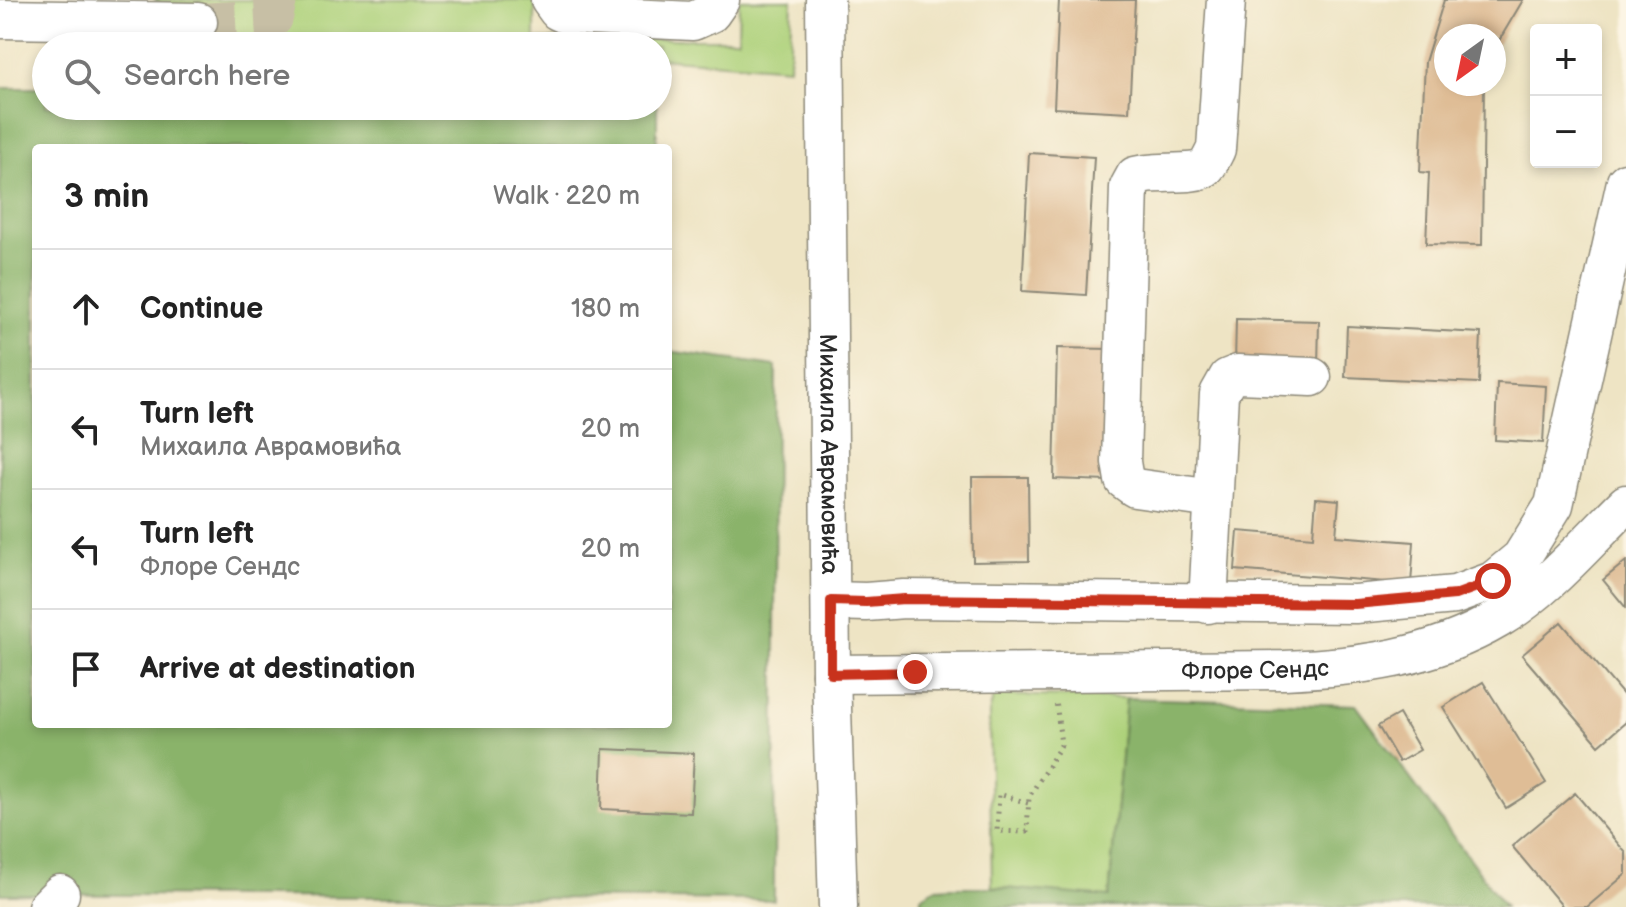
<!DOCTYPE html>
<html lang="en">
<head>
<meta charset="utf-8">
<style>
  body { margin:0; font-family:"Balsamiq Sans",sans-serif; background:#f6f6f6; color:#222 }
  .controls { position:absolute; right:24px; top:24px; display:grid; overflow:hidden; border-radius:8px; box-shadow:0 4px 12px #0003 }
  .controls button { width:72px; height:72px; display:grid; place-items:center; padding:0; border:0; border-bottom:2px solid #e0e0e0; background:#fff; color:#222; font:40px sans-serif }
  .compass { position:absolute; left:1434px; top:24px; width:72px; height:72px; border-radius:50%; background:#fff; box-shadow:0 4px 12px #0003; rotate:213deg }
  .stop { position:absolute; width:24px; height:24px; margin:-18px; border:6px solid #c8321e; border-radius:50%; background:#fff }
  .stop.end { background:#c8321e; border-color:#fff; box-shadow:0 2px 8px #0008 }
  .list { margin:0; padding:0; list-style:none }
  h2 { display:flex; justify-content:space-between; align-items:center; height:104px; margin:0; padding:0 32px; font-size:34px }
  h2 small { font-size:26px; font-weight:400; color:#767676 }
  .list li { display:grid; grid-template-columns:52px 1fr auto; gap:24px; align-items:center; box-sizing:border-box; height:120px; padding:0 32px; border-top:2px solid #e0e0e0 }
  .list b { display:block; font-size:30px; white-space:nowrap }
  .list p { margin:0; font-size:26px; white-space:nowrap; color:#767676 }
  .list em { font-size:26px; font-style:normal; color:#767676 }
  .icon { flex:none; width:44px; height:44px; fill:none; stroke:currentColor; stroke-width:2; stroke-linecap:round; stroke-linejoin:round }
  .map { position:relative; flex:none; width:1626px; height:907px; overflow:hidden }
  .search { position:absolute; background:#fff; box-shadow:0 4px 12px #0003; left:32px; top:32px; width:640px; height:88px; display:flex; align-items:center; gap:20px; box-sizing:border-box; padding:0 28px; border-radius:44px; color:#767676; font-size:30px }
  .panel { position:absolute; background:#fff; box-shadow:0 4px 12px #0003; left:32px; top:144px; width:640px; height:584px; border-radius:8px }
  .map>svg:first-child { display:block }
  .green { fill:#add17a; stroke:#6c7e52; stroke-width:2 }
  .forest { fill:#8ab36a; stroke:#5a6f4a; stroke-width:2 }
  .building { fill:#dfbd96 }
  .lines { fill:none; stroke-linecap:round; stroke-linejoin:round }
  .minor-tunnel { stroke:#c7bfa5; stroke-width:38; stroke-dasharray:38 19; stroke-linecap:butt }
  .minor-casing { stroke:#8c8878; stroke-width:41 }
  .path { stroke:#8c8878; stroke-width:5; stroke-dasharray:2 6; stroke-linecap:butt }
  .minor { stroke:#fff; stroke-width:38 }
  .route { stroke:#c8321e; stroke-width:10 }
  .labels { text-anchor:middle; stroke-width:6; stroke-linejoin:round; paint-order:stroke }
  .street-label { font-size:24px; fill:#2b2b2b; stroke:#fcf5e5 }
</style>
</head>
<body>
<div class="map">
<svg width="1626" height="907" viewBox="0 0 1626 907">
  <rect width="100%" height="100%" fill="#fcf5e5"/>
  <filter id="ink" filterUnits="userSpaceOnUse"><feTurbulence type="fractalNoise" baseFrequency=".0125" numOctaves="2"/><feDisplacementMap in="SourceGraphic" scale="16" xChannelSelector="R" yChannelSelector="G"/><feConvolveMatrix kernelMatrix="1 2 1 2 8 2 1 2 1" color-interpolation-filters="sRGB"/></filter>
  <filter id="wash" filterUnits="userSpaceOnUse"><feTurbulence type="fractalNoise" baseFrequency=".006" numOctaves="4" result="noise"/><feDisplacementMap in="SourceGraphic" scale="32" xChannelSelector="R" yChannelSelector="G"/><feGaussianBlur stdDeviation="1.8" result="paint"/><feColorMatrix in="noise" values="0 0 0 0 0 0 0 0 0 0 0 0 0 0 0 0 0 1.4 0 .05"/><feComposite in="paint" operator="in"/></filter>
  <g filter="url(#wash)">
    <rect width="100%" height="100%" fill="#eee4c4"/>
    <!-- green -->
    <path class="green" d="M155,0h380v39h203l1,-39h53l-3,68 -131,-10v-12h-441l-2,-39 -54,-1z
      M994,695l132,3 -17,200 -117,-11 -3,-174z"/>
    <!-- forest -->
    <path class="forest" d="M0,88h46v18h611v42h-621v576h632v-373l108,15 -2,534 -774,-6z
      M1126,698l230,7 149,202h-584v-10l15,-9 18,-1h38l117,10z"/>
    <g id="blocks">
      <!-- building -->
      <path class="building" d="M1059,0h76l-6,112 -75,-4z
        M1444,0h79l-29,49v-13h-48v48h38l-2,161 -56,-1 3,-71 -9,-1 5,-110z
        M1029,153l65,4 -8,138 -64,-4z
        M1236,319l83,2 -1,46 -83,-2z
        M1347,326l134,7 -2,50 -134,-6z
        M1057,348l54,1 -3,132 -54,-2z
        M1497,383l49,3 -3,57 -48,-3z
        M972,477h56l1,84 -56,1z
        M1316,498l23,2 -3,36 78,6 -3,42 -176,-14 3,-39 75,6z
        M1626,561v47l-23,-28z
        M1561,622l65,76v24l-27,23 -77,-90z
        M1483,682l63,101 -40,25 -63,-101z
        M1399,714l21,36 -21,12 -21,-36z
        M603,749l91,4 -3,60 -90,-4z
        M1575,793l51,60v21l-39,33h-24l-51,-61z"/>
    </g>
  </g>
  <g filter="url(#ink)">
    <use href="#blocks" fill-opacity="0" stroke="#8c8878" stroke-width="2"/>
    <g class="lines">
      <!-- minor-tunnel -->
      <path class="minor-tunnel" d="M198,22l76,-4 4,-18"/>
      <defs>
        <g id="minor">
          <path d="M550,0l8,11 9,4 126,6 18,-8 9,-13"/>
          <path id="s1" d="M825,0l6,674 7,233"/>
          <path d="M0,19l198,3"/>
          <path d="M1213,499l-78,-11 -11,-8 -3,-18 8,-275 6,-11c18,-6 62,0 71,-9 4,-5 7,-12 10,-18l10,-149"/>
          <path d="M831,601l35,1 38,-3 451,5 100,-9 38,-14 28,-23 33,-53 72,-323"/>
          <path d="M1208,604l11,-210 9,-16 10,-4 74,3"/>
          <path id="s2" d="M831,674l453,-4c75,-3 148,-12 214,-51 48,-28 88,-76 128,-115"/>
          <path d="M47,907l13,-13"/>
        </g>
      </defs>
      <!-- minor casing -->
      <use href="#minor" class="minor-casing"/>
      <!-- path -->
      <path class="path" d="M1028,803l-29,-9 -2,37 30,1 2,-35 32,-52 -5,-45"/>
      <!-- minor -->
      <use href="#minor" class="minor"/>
    </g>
  </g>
  <g class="lines" filter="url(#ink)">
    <!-- route -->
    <path class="route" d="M915,672l-84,2v-73l35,1 38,-3 451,5 100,-9 38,-14"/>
  </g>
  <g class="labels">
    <!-- street labels -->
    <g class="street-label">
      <text dy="8" stroke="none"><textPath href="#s1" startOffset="454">Михаила Аврамовића</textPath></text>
      <text dy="8" stroke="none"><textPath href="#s2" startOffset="424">Флоре Сендс</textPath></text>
    </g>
  </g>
</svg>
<div class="controls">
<button>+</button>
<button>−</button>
</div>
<svg class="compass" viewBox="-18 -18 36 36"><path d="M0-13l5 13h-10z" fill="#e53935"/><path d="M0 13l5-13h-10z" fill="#767676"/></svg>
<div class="stop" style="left:1493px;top:581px"></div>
<div class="stop end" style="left:915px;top:672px"></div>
<div class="search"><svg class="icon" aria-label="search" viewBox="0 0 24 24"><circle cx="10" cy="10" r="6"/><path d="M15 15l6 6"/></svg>Search here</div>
<section class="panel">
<h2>3 min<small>Walk · 220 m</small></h2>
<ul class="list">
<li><svg class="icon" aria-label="ahead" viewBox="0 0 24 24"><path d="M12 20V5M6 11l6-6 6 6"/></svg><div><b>Continue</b></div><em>180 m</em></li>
<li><svg class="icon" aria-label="left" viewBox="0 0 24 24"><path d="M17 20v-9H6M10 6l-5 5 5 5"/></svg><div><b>Turn left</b><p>Михаила Аврамовића</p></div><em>20 m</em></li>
<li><svg class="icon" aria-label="left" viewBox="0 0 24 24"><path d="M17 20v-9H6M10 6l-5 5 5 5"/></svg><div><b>Turn left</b><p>Флоре Сендс</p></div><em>20 m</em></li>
<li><svg class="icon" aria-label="arrive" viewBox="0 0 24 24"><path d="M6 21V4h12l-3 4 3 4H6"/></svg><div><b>Arrive at destination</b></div></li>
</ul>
</section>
</div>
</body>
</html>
